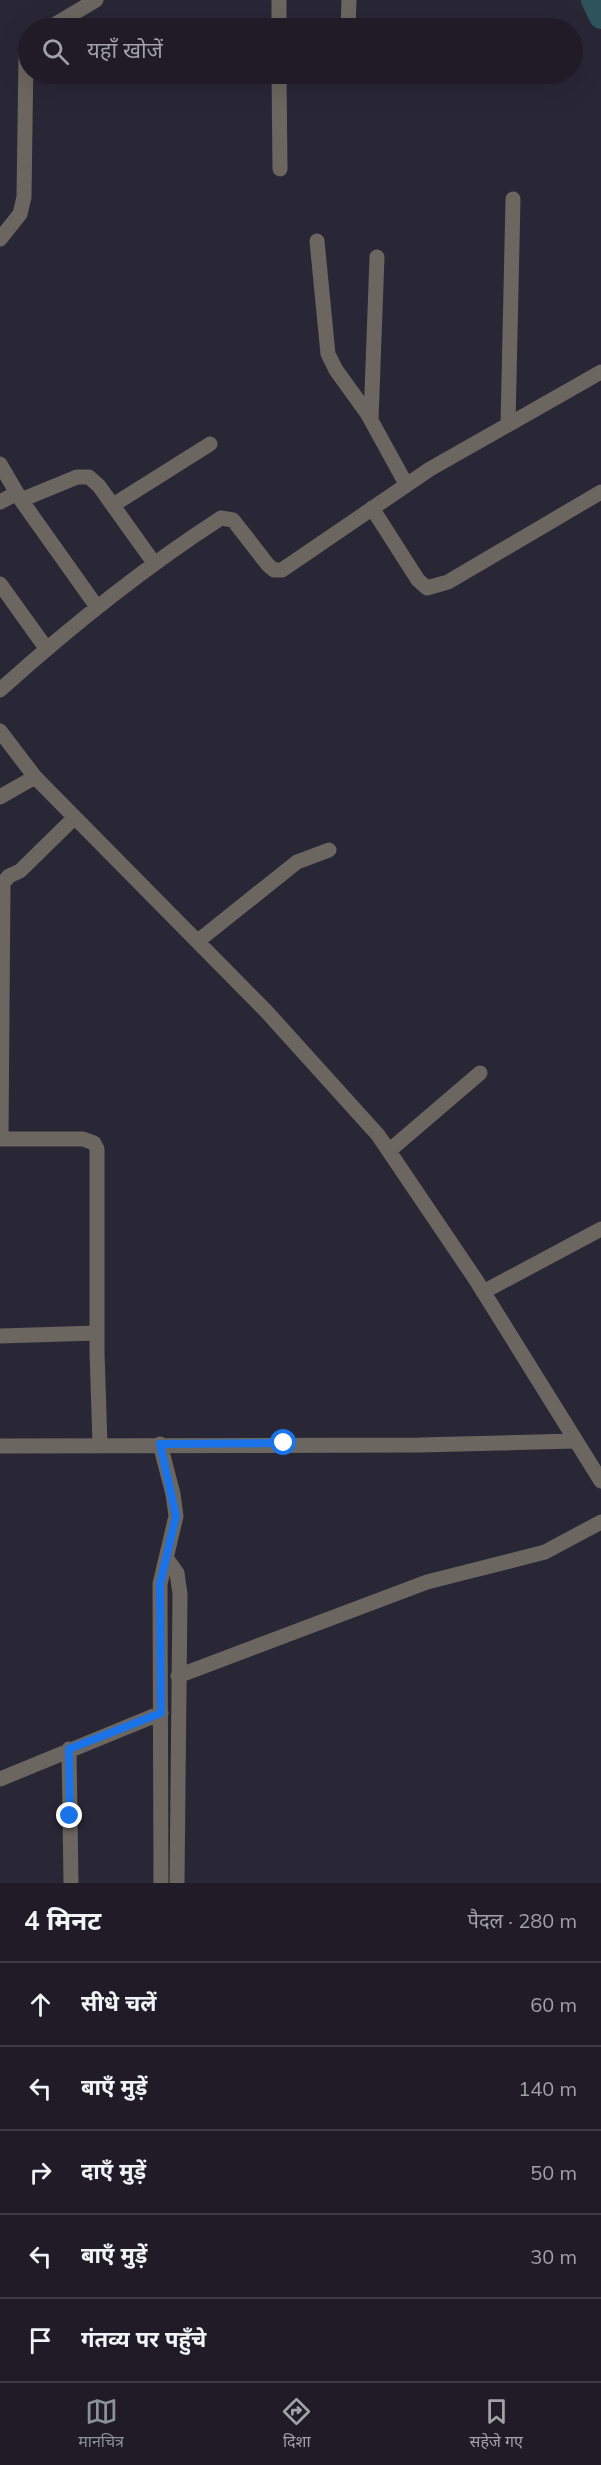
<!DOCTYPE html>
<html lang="hi">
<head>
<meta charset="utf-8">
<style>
  body { margin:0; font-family:Mulish,"Noto Sans Devanagari",sans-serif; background:#2c2934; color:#f1f3f6 }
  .stop { position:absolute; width:18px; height:18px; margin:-14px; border:4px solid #1a73e8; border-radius:50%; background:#fff }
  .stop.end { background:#1a73e8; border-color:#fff; box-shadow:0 2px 6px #0008 }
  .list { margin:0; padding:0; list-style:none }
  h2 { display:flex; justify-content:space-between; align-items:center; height:78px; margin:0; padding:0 24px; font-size:26px }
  h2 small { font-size:20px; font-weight:400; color:#a1a1a8 }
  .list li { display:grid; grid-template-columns:39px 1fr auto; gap:18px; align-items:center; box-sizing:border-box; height:84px; padding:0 24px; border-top:2px solid #3c3a45 }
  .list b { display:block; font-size:22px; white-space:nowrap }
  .list em { font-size:20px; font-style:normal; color:#a1a1a8 }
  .icon { flex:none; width:33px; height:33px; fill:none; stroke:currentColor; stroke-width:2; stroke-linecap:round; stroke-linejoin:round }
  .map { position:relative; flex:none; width:601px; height:1883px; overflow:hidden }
  .search { position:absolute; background:#1f1c28; box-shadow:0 6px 24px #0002; left:18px; right:18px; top:18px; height:66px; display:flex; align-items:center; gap:15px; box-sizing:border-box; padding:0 21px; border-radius:33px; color:#a1a1a8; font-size:22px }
  .sheet { height:498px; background:#1f1c28 }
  nav { display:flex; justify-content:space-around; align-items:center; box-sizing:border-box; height:84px; border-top:2px solid #3c3a45; background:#1f1c28; font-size:16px; color:#a1a1a8 }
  nav a { display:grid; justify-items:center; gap:3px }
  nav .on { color:#8c9099 }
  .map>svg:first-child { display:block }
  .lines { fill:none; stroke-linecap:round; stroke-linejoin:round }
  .river { stroke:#2d545b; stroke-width:24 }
  .minor { stroke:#6b665f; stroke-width:15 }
  .route { stroke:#1a73e8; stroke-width:8 }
</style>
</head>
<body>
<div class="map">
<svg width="601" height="1883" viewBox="0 0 601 1883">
  <rect width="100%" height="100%" fill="#292636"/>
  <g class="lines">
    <!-- river -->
    <path class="river" d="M593,0l8,17"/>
    <!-- minor -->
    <path class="minor" d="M279,0v28
      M49,28l47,-28
      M348,28l1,-28
      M279,74l1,95
      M0,239l20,-25 4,-17 2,-141 2,-9
      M317,241l11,113 8,16 31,43 39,71
      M371,420l6,-163
      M508,425l5,-226
      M0,464l21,36 76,107
      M21,500l56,-23h12l10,9 55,77
      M0,502l17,-9
      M113,505l97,-61
      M372,508l46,72 9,8 21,-6 153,-90
      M0,584l46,64
      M0,690c70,-63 142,-121 221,-172l12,2 35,45 6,5h8l148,-101 171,-97
      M0,731l35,46 231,234 112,124 98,145 125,201
      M0,797l35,-20
      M198,941l99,-79 32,-12
      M0,1139h83l11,4 3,6v203l3,92
      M1,1139l2,-256 6,-7 11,-5 54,-53
      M390,1150l90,-77
      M483,1292l118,-63
      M0,1336l97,-3
      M160,1444l13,50 3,22 -16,68 1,299
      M0,1446l420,-1 154,-4
      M167,1559l10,14 3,21 -3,289
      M178,1676l249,-94 118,-30 56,-30
      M69,1749l2,134
      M0,1779l161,-66"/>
  </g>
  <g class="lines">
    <!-- route -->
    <path class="route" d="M70,1816l-1,-67 92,-36 -1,-129 16,-68 -16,-72 124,-1"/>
  </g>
</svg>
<div class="stop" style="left:284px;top:1443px"></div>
<div class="stop end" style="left:70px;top:1816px"></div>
<div class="search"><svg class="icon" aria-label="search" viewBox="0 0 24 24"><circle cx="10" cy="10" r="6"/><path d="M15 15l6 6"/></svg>यहाँ खोजें</div>
</div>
<section class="sheet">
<h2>4 मिनट<small>पैदल · 280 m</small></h2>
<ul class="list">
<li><svg class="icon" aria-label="ahead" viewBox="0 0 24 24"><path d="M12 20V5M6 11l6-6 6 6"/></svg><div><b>सीधे चलें</b></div><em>60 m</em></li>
<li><svg class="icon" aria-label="left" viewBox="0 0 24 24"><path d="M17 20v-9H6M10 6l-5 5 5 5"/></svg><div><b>बाएँ मुड़ें</b></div><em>140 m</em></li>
<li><svg class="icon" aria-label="right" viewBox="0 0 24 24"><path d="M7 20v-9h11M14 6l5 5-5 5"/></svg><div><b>दाएँ मुड़ें</b></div><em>50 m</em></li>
<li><svg class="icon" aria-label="left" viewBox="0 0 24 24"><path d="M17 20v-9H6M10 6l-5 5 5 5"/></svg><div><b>बाएँ मुड़ें</b></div><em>30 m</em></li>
<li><svg class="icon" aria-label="arrive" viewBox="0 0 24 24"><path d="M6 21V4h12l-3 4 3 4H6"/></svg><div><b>गंतव्य पर पहुँचे</b></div></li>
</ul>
</section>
<nav>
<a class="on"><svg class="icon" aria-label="map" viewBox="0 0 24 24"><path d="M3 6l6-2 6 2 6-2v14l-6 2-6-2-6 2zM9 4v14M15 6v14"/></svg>मानचित्र</a>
<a><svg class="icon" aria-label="directions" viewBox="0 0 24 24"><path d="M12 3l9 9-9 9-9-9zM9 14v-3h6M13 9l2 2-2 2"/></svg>दिशा</a>
<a><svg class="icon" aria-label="saved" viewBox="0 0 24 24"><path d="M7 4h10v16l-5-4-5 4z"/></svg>सहेजे गए</a>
</nav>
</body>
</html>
